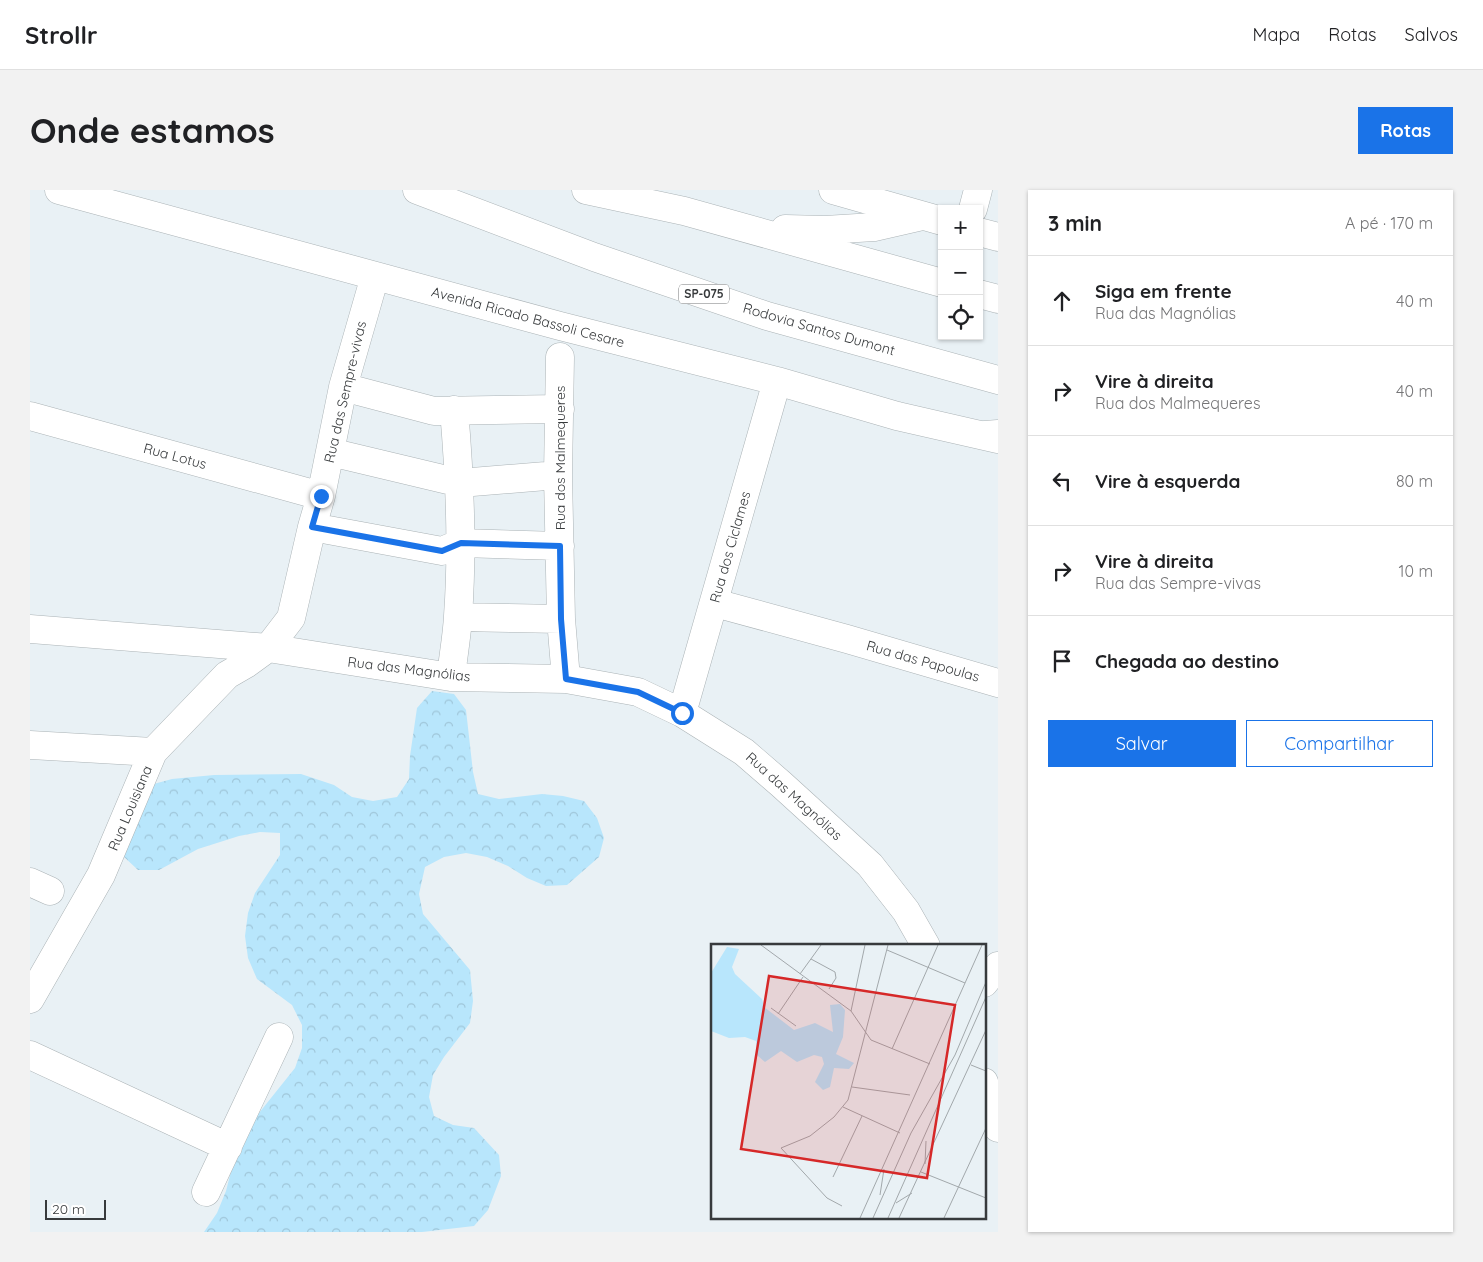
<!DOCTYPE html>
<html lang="pt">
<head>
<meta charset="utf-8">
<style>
  body { margin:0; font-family:Quicksand,sans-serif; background:#f2f2f2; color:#202124 }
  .controls { position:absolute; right:15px; top:15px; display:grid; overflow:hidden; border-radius:0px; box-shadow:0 1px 4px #0004 }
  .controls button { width:45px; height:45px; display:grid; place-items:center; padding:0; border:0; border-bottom:1px solid #e0e0e0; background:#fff; color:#202124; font:25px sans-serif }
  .scale { position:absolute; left:15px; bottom:12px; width:61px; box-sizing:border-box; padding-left:5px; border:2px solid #373a3c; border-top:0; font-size:14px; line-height:18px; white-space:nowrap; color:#373a3c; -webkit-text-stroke:4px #fff; paint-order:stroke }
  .stop { position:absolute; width:15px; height:15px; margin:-11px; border:4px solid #1a73e8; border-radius:50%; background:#fff }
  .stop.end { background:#1a73e8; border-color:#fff; box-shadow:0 1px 5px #0008 }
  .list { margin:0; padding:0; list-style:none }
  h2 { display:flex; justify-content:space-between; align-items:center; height:65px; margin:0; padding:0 20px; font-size:21px }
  h2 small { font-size:16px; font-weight:400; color:#757577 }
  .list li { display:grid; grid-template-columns:32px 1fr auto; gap:15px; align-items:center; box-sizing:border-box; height:90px; padding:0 20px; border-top:1px solid #e0e0e0 }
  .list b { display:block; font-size:19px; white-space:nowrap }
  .list p { margin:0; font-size:16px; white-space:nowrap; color:#757577 }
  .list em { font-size:16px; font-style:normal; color:#757577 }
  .actions { display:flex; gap:10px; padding:15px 20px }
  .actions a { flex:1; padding:11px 0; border:1px solid #1a73e8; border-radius:0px; text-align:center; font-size:18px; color:#1a73e8 }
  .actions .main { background:#1a73e8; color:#fff }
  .icon { flex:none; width:28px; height:28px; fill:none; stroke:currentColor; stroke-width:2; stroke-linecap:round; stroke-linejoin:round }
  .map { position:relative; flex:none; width:968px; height:1042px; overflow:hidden; border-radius:0px }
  header { display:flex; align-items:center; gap:30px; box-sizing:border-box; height:70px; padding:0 25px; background:#fff; border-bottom:1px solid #e0e0e0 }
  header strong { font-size:24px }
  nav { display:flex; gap:28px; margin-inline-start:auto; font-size:18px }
  .intro { display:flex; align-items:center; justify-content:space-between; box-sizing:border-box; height:120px; padding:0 30px }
  h1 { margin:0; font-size:35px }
  .button { padding:12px 22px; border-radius:0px; background:#1a73e8; color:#fff; font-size:18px; font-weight:700 }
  main { display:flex; gap:30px; padding:0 30px }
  aside { flex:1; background:#fff; border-radius:0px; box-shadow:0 1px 4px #0004 }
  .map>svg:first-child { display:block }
  .forest { fill:url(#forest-crowns) }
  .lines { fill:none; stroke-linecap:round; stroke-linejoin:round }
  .minor-casing { stroke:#abb3b6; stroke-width:29 }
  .highway-casing { stroke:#abb3b6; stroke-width:29 }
  .minor { stroke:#fff; stroke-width:28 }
  .highway { stroke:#fff; stroke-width:28 }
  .route { stroke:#1a73e8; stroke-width:6 }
  .labels { text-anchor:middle; stroke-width:4; stroke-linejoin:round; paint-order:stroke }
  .shield { fill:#fff; stroke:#737576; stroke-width:1 }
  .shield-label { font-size:12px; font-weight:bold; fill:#373a3c }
  .street-label { font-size:14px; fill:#373a3c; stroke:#fff }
  .inset-road { fill:none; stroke:#a2a8ab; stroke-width:1 }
  .view { fill:#d62828; fill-opacity:0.15; stroke:#d62828; stroke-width:2.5 }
  .inset-edge { fill:none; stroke:#373a3c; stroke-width:2.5 }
</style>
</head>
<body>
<header>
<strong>Strollr</strong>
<nav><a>Mapa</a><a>Rotas</a><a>Salvos</a></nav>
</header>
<div class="intro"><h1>Onde estamos</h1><a class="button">Rotas</a></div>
<main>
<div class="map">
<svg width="968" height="1042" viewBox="0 0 968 1042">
  <defs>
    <pattern id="forest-crowns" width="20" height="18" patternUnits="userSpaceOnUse" patternTransform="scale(1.25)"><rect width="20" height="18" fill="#b8e6fc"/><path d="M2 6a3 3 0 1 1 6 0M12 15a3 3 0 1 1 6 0" fill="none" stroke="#9fc6d9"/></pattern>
  </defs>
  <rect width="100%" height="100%" fill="#e9f1f5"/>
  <!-- forest -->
  <path class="forest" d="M402,501l22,3 12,16 7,62 5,22 21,5 43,-5 21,2 21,5 13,17 7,20 -5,19 -32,28 -21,1 -19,-8 -19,-12 -21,-9 -21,-4 -22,4 -19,10 -6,27 4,20 47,56 3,31 -3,22 -26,34 -11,18 -4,22 5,19 19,9 21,3 25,27 2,21 -13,34 -14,16 -52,6h-218l13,-19 9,-22 12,-47 13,-21 44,-55 7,-20v-23l-10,-20 -35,-26 -9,-21 -3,-22 3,-23 7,-20 25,-38v-22l-20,-1 -21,4 -41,13 -39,21h-21l-16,-15 28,-70 22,-6 42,-4 87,-1 33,11 18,12 21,4 24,-4 12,-18 1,-23 7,-48z"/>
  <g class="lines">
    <defs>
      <path id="minor" d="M29,0l501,136 217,55 120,35 101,23
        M803,0l109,31
        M943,19l5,-19
        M949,42l19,5
        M530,167l-2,118 3,144 5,60
        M313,197l91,24 126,-2
        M0,226l291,80
        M300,262l130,31 98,-8
        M282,337l130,24 19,-8 99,3
        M685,413l132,36 151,44
        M428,427l103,2
        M0,439l238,19 183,29 115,2 72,13 44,21 62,39 37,32 89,81 36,46 20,35
        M421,487c2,-20 6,-41 7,-61 5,-69 2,-137 -4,-206
        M652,523l95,-332
        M0,555l123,7
        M0,692l20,9
        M954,793l14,-17
        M0,809l71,-124 52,-123 74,-77 19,-11 22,-16 23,-30 21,-91 9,-31 22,-109 32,-111
        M0,865l198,92
        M954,892l14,46
        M176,1002l73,-155"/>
      <path id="highway" d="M387,0l177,67 173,59 231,64
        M556,0l98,21 258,72
        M755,39l40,1 49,-3 48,-11
        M949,104l19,5
        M955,245l13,-1"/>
    </defs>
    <!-- minor casing -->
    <use href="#minor" class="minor-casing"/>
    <!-- highway casing -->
    <use href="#highway" class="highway-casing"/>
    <!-- minor -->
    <use href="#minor" class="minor"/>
    <!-- highway -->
    <use href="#highway" class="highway"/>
  </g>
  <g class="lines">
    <!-- route -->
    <path class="route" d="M291,306l-9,31 130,24 19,-8 99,3 1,73 5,60 72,13 44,21"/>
  </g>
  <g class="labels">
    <!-- shield labels -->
    <rect class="shield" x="649" y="94.5" width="50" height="19" rx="4"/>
    <g class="shield-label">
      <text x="674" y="108">SP-075</text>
    </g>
    <!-- street labels -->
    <g class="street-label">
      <text transform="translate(498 127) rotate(15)" y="5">Avenida Ricado Bassoli Cesare</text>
      <text transform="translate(789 139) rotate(16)" y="5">Rodovia Santos Dumont</text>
      <text transform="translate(315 202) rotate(-77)" y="5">Rua das Sempre-vivas</text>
      <text transform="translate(145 266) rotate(15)" y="5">Rua Lotus</text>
      <text transform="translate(530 268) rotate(-90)" y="5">Rua dos Malmequeres</text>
      <text transform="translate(700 357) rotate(-74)" y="5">Rua dos Ciclames</text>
      <text transform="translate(893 471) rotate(16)" y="5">Rua das Papoulas</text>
      <text transform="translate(379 479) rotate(7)" y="5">Rua das Magnólias</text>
      <text transform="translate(764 606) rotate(42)" y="5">Rua das Magnólias</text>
      <text transform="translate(100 618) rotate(-67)" y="5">Rua Louisiana</text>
    </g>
  </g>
  <!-- overview -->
  <g transform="translate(681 754)">
    <rect width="275" height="275" fill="#e9f1f5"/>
    <path d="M16,3l12,2 -7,18 3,7 27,25 2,8 30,23 21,-7 18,9 -3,-27 10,-1 5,6 -2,27 -7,17 18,9 -5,6 -15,-1 -4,19 -7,3 -8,-8 9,-18 -2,-7 -8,-2 -17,7 -16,-11 -16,11 -8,-7 -1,-14 -11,-4 -16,1 -18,-7v-58z" fill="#b8e6fc"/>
    <path class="inset-road" d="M50,1l90,66 20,29 59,24M176,6l78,33M100,15l24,13 1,6 -7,11M89,30l21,-29M60,64l25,18M140,67l14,-66M67,70l25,-37M181,105l46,-104M260,121l15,6M141,143l58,8M132,163l57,26M214,220l1,-23M210,228l65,26M122,233l29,-61M169,251l4,-26M185,259l16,-10M131,262l-15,-8 -46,-50 29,-12 24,-19 14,-17 40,-155M149,274l122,-273M162,274l38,-85 44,-78 31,-73M177,274l98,-221M188,274l87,-188M233,274l42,-90"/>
    <path class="view" d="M58,32l186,29 -28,173 -186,-29z"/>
    <rect width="275" height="275" class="inset-edge"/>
  </g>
</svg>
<div class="controls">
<button>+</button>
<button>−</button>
<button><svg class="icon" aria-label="locate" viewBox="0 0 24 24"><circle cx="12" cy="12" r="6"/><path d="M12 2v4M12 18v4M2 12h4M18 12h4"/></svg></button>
</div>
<div class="scale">20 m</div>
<div class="stop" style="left:652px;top:523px"></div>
<div class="stop end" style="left:291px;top:306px"></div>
</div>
<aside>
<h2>3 min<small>A pé · 170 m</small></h2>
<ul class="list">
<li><svg class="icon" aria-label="ahead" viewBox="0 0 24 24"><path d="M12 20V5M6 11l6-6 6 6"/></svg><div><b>Siga em frente</b><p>Rua das Magnólias</p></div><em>40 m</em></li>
<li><svg class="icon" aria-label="right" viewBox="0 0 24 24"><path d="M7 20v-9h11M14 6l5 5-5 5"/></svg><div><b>Vire à direita</b><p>Rua dos Malmequeres</p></div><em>40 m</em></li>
<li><svg class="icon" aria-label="left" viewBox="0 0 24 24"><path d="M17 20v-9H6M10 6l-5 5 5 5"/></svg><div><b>Vire à esquerda</b></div><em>80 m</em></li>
<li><svg class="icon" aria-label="right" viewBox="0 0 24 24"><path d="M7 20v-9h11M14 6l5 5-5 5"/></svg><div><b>Vire à direita</b><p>Rua das Sempre-vivas</p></div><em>10 m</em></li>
<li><svg class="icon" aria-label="arrive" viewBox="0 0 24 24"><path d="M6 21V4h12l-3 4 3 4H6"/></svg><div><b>Chegada ao destino</b></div></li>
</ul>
<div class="actions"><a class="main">Salvar</a><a>Compartilhar</a></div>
</aside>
</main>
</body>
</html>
